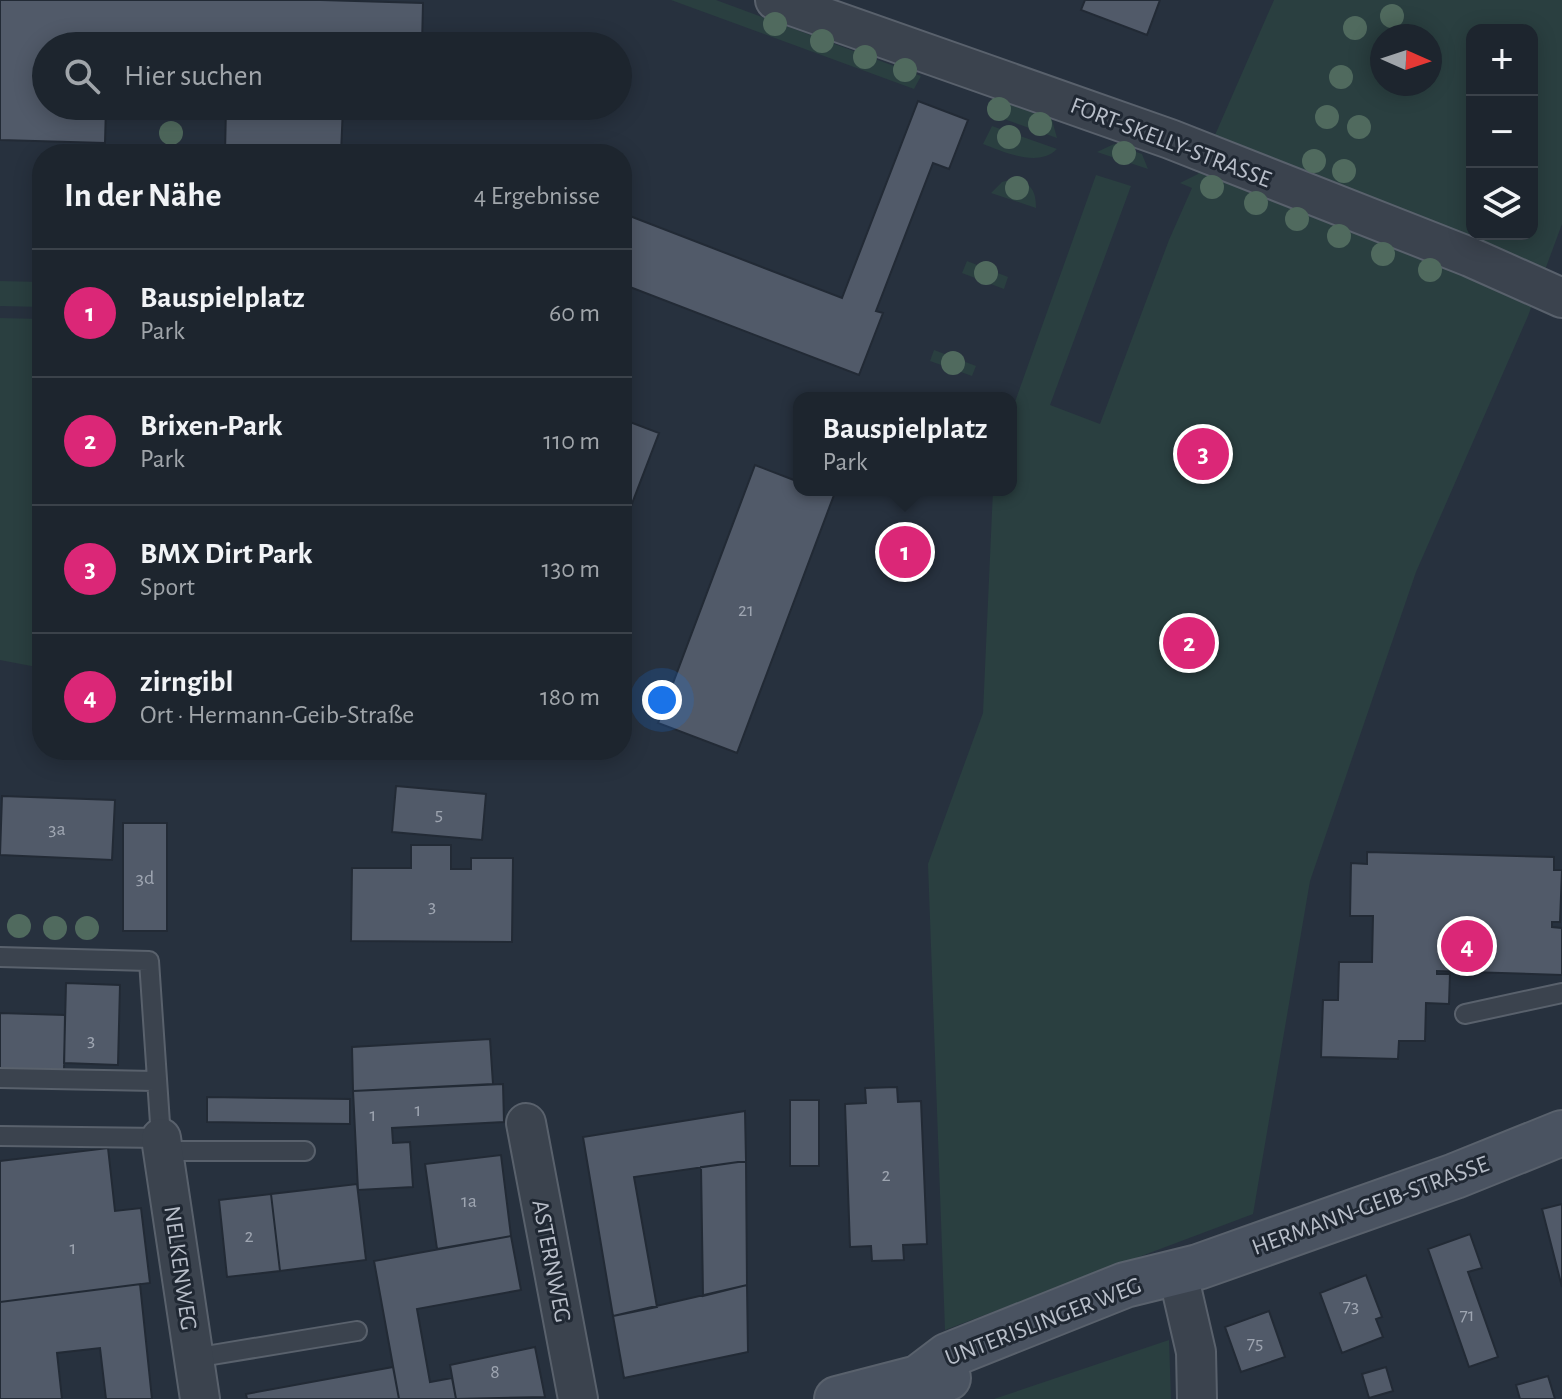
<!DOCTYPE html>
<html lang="de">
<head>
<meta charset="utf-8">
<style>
  body { margin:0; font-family:"Alegreya Sans",sans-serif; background:#252d36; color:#f1f3f6 }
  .controls { position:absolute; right:24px; top:24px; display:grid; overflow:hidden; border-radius:16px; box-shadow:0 4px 20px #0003 }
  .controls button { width:72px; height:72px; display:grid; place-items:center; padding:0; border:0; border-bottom:2px solid #3b424a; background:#1d252e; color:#f1f3f6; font:40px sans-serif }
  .compass { position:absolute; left:1370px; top:24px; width:72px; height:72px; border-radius:50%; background:#1d252e; box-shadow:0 4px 20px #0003; rotate:93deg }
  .you { position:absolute; left:662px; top:700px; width:28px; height:28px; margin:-20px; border:6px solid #fff; border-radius:50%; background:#1a73e8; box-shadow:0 0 0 12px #1a73e833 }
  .badge { display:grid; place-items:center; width:52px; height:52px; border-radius:50%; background:#db2777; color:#fff; font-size:26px; font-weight:700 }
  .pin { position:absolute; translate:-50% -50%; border:4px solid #fff; box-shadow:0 2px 8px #0006 }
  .popup { position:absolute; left:793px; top:392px; width:224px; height:104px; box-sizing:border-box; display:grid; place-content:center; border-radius:16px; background:#1d252e; filter:drop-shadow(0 2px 6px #0005); font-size:26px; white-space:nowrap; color:#a0a5aa }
  .popup b { font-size:30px; color:#f1f3f6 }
  .popup::after { content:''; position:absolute; left:50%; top:100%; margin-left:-16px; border:16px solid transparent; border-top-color:#1d252e }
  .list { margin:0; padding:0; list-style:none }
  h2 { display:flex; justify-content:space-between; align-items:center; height:104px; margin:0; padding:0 32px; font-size:34px }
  h2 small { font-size:26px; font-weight:400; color:#a0a5aa }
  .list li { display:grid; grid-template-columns:52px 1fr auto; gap:24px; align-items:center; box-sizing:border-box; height:128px; padding:0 32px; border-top:2px solid #3b424a }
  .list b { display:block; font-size:30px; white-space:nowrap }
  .list p { margin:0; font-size:26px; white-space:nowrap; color:#a0a5aa }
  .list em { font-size:26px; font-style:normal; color:#a0a5aa }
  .icon { flex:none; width:44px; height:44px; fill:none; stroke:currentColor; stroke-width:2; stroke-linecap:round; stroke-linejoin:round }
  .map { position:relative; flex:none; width:1562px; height:1399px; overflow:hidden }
  .search { position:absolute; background:#1d252e; box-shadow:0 4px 20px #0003; left:32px; top:32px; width:600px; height:88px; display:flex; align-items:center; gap:20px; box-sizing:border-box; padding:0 28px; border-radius:44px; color:#a0a5aa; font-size:30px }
  .panel { position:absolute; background:#1d252e; box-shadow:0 4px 20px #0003; left:32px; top:144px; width:600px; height:616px; border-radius:32px }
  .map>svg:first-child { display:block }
  .green { fill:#2a3f40; fill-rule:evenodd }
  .building { fill:#515a69; stroke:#222a35; stroke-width:2 }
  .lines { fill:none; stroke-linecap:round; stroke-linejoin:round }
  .lane-casing { stroke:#59616c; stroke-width:22 }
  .street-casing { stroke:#59616c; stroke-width:42 }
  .secondary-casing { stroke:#59616c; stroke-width:48 }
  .lane { stroke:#3b434e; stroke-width:18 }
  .street { stroke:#3b434e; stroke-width:38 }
  .secondary { stroke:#4a5361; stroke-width:44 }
  .tree { fill:#506a5e }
  .labels { text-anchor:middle; stroke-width:6; stroke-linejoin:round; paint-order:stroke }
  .number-label { font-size:20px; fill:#9ea5b1 }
  .street-label { font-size:24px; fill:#b8bec9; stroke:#202833 }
</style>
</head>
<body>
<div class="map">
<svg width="1562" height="1399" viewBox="0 0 1562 1399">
  <rect width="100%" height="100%" fill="#27313e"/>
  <!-- green -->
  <path class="green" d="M671,0h45l205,76 -7,13z
    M1274,0h288v224l-34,92 -112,256 -106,309 -57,333 -308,116 -17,-466 55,-151 10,-223h18v-77l85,-238 35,11 -81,219 50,19 69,-184 23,-52 -12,-5 18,-9zM1472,30h60v204h-60zM1382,36h48v48h-48z
    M994,98l58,22 5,18 -67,-24z
    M992,126l65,23c-19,19 -53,3 -74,-5z
    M1114,144l28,10 6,15 -51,-17z
    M1013,179c18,4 23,11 23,29l-45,-15 11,-11z
    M967,261l41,16 -4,12 -42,-16z
    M0,281l42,1v25l-42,-1z
    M0,318l42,1v349l-42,-8z
    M934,350l42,16 -4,10 -42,-15z
    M1169,1340l2,59h-177z"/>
  <!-- building -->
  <path class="building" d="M0,0h321l102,3 -1,43h-194l-120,-4v4h-62v60h60l-1,37 -105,-3z
    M1085,0h75l-13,35 -66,-25z
    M918,101l50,19 -19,49 -16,-6 -57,148 7,2 -24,62 -237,-91v-71l220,85z
    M226,106h117l-2,48h-116z
    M622,419l37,14 -31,81 -6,-2z
    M755,465l44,17v8h22l13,5 -97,258 -79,-30z
    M396,786l90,8 -4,46 -90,-8z
    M2,796l113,4 -3,60 -112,-5z
    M123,823h44v108h-44z
    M411,845h40v24h20v-11h42l-1,84 -161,-1 1,-73h59z
    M1367,852l187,5v13h8l-2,52h-8v5l10,1v47l-125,-4v3h13l-1,30 -23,-1 -1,38h-26l-1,18 -77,-2 2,-57h15l1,-38h33l1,-46h-23l1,-53 16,1z
    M66,983l54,2 -2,80 -54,-2z
    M0,1013l65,2 -1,56 -64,-1z
    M490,1039l3,45 -140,7 -1,-44z
    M503,1084l1,38 -112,6 1,15 17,-1 3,45 -55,3 -5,-99z
    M897,1087l1,15 23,-1 6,143 -24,1 1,15 -32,1 -1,-15 -21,1 -5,-143 21,-1 -1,-15z
    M207,1097l143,2v25l-143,-2z
    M790,1100h29v66h-29z
    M745,1111l1,50 -112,16 23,130 -44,9 -30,-179z
    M108,1148l7,63 26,-3 9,75 -150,19v-141z
    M501,1155l10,81 -74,13 -12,-85z
    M746,1161l1,124 -44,11 -2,-129z
    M357,1184l9,76 -86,11 -9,-77z
    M271,1194l9,77 -53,6 -8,-77z
    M1562,1204v83l-20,-78z
    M1470,1234l12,34 -14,4 30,85 -29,10 -41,-118z
    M511,1236l10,54 -104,19 13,73 22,-4 4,21h-57l-25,-138z
    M1366,1275l16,42 -6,2 7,18 -41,16 -22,-60z
    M140,1284l12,115h-46l-6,-51 -43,5 5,46h-62v-97z
    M747,1285l1,67 -124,26 -11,-62z
    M1269,1311l16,46 -44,15 -16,-45z
    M535,1347l10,50 -89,2 -6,-34z
    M393,1367l6,32h-152l-1,-5z
    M1386,1367l7,24 -24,7 -7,-24z
    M1548,1376l7,23h-35l-4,-14z"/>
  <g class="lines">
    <defs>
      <path id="lane" d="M0,957l149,4 12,177 -161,-2
        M1465,1014l97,-21
        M0,1078l155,3
        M163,1151h142
        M194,1358l163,-27"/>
      <path id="street" d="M775,0l395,139 300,118 92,41
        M526,1123l52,276
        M161,1138l39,261
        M1178,1274l18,78 1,47"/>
      <path id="secondary" d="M918,1378l29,-22 178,-71 73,-18 257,-91 107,-43
        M837,1399l81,-21h30"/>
    </defs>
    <!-- lane casing -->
    <use href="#lane" class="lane-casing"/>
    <!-- street casing -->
    <use href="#street" class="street-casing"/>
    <!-- secondary casing -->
    <use href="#secondary" class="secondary-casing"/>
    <!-- lane -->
    <use href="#lane" class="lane"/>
    <!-- street -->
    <use href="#street" class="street"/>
    <!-- secondary -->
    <use href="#secondary" class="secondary"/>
  </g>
  <!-- trees -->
  <g class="tree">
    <circle cx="1392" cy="16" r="12"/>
    <circle cx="775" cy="24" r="12"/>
    <circle cx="1355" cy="28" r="12"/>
    <circle cx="822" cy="41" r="12"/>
    <circle cx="865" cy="57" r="12"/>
    <circle cx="905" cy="70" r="12"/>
    <circle cx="1341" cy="77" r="12"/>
    <circle cx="999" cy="109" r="12"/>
    <circle cx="1327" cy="117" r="12"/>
    <circle cx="1040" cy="124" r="12"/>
    <circle cx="1359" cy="127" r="12"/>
    <circle cx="171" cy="133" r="12"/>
    <circle cx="1009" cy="137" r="12"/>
    <circle cx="1124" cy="153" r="12"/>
    <circle cx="1314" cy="161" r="12"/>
    <circle cx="1344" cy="171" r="12"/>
    <circle cx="1212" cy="187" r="12"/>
    <circle cx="1017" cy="188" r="12"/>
    <circle cx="1256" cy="203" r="12"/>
    <circle cx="1297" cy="219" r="12"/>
    <circle cx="1339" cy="236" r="12"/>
    <circle cx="1383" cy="254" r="12"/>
    <circle cx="1430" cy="270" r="12"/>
    <circle cx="986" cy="273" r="12"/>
    <circle cx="953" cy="363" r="12"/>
    <circle cx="19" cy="926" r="12"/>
    <circle cx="55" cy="928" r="12"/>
    <circle cx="87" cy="928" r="12"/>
  </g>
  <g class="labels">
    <!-- number labels -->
    <g class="number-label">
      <text x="746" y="616">21</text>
      <text x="439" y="820">5</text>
      <text x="57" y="835">3a</text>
      <text x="145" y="884">3d</text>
      <text x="432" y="912">3</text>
      <text x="91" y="1046">3</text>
      <text x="418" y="1116">1</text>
      <text x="373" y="1121">1</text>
      <text x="886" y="1181">2</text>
      <text x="469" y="1207">1a</text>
      <text x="249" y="1242">2</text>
      <text x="73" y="1254">1</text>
      <text x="1351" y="1312">73</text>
      <text x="1467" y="1321">71</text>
      <text x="1255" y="1349">75</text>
      <text x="495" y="1378">8</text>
    </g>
    <!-- street labels -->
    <g class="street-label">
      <text transform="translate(1171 142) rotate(21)" y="8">FORT-SKELLY-STRASSE</text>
      <text transform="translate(1370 1205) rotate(-20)" y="8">HERMANN-GEIB-STRASSE</text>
      <text transform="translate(552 1261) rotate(79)" y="8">ASTERNWEG</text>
      <text transform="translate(181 1268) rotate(82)" y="8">NELKENWEG</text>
      <text transform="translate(1043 1321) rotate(-21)" y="8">UNTERISLINGER WEG</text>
    </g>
  </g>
</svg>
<div class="controls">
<button>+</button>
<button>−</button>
<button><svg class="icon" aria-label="layers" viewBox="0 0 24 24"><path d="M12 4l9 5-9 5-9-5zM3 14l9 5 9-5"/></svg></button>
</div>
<svg class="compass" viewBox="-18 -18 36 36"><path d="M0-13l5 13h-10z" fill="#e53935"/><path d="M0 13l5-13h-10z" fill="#a0a5aa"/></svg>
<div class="you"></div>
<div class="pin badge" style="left:905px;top:552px">1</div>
<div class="popup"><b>Bauspielplatz</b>Park</div>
<div class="pin badge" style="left:1189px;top:643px">2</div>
<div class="pin badge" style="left:1203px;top:454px">3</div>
<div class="pin badge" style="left:1467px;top:946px">4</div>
<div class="search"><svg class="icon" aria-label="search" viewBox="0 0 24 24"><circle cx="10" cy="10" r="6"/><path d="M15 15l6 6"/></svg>Hier suchen</div>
<section class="panel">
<h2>In der Nähe<small>4 Ergebnisse</small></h2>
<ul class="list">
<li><span class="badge">1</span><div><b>Bauspielplatz</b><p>Park</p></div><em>60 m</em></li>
<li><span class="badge">2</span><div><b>Brixen-Park</b><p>Park</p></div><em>110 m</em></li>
<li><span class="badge">3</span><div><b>BMX Dirt Park</b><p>Sport</p></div><em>130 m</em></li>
<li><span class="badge">4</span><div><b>zirngibl</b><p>Ort · Hermann-Geib-Straße</p></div><em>180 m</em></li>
</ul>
</section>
</div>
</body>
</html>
